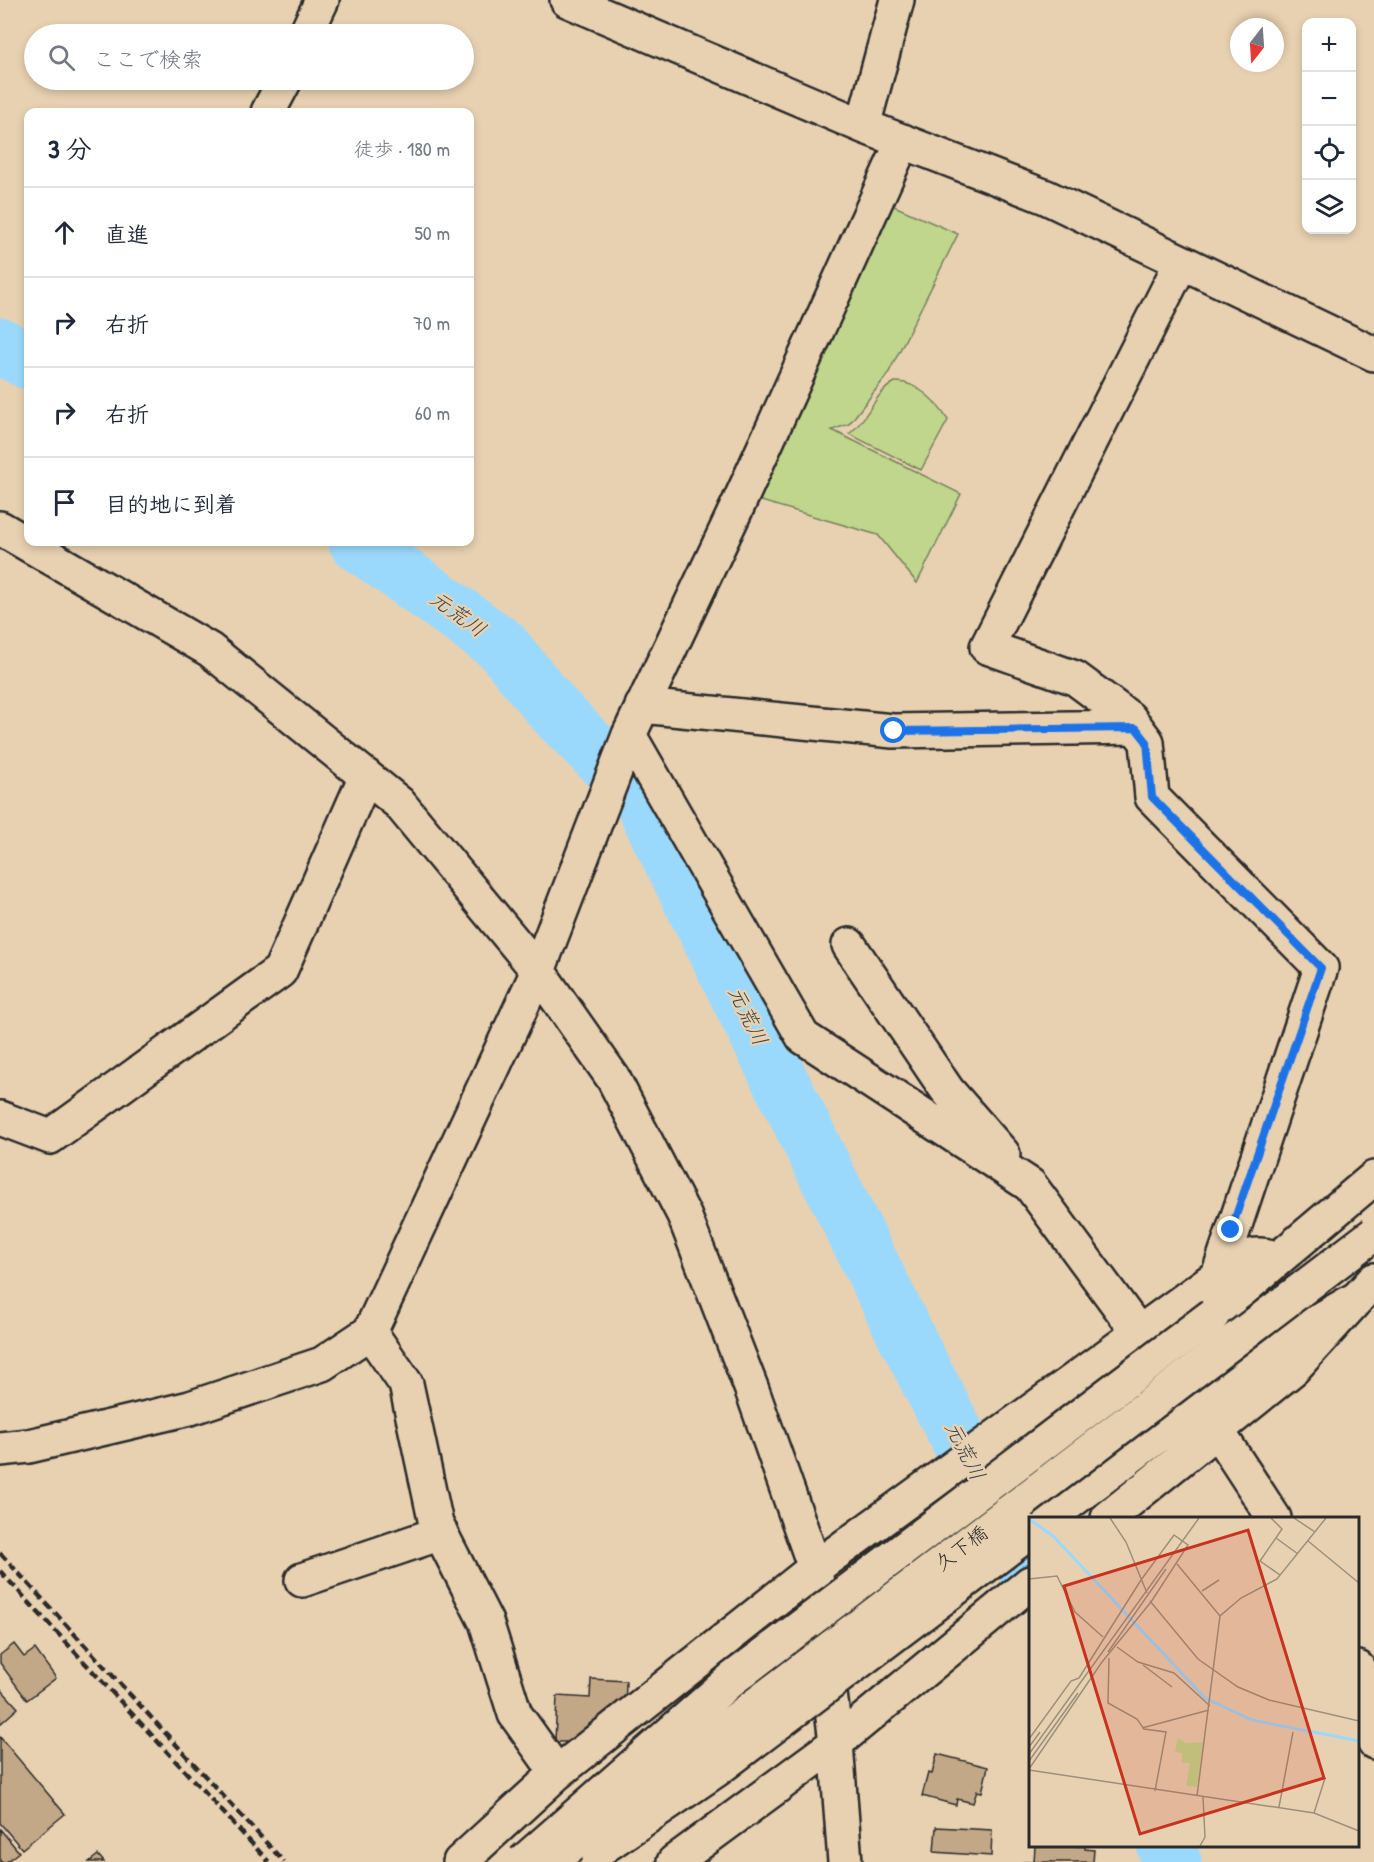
<!DOCTYPE html>
<html lang="ja">
<head>
<meta charset="utf-8">
<style>
  body { margin:0; font-family:"Patrick Hand","Klee One",sans-serif; background:#f2f2f3; color:#1f2937 }
  .controls { position:absolute; right:18px; top:18px; display:grid; overflow:hidden; border-radius:12px; box-shadow:0 3px 9px #0003 }
  .controls button { width:54px; height:54px; display:grid; place-items:center; padding:0; border:0; border-bottom:2px solid #e0e1e3; background:#fff; color:#1f2937; font:30px sans-serif }
  .compass { position:absolute; left:1230px; top:18px; width:54px; height:54px; border-radius:50%; background:#fff; box-shadow:0 3px 9px #0003; rotate:197deg }
  .stop { position:absolute; width:18px; height:18px; margin:-14px; border:4px solid #1a73e8; border-radius:50%; background:#fff }
  .stop.end { background:#1a73e8; border-color:#fff; box-shadow:0 2px 6px #0008 }
  .list { margin:0; padding:0; list-style:none }
  h2 { display:flex; justify-content:space-between; align-items:center; height:78px; margin:0; padding:0 24px; font-size:26px }
  h2 small { font-size:20px; font-weight:400; color:#747a83 }
  .list li { display:grid; grid-template-columns:39px 1fr auto; gap:18px; align-items:center; box-sizing:border-box; height:90px; padding:0 24px; border-top:2px solid #e0e1e3 }
  .list b { display:block; font-size:22px; white-space:nowrap }
  .list em { font-size:20px; font-style:normal; color:#747a83 }
  .icon { flex:none; width:33px; height:33px; fill:none; stroke:currentColor; stroke-width:2; stroke-linecap:round; stroke-linejoin:round }
  .map { position:relative; flex:none; width:1374px; height:1862px; overflow:hidden }
  .search { position:absolute; background:#fff; box-shadow:0 3px 9px #0003; left:24px; top:24px; width:450px; height:66px; display:flex; align-items:center; gap:15px; box-sizing:border-box; padding:0 21px; border-radius:33px; color:#747a83; font-size:22px }
  .panel { position:absolute; background:#fff; box-shadow:0 3px 9px #0003; left:24px; top:108px; width:450px; height:438px; border-radius:12px }
  .map>svg:first-child { display:block }
  .green { fill:#c0d68c; stroke:#76805c; stroke-width:1.5 }
  .lines { fill:none; stroke-linecap:round; stroke-linejoin:round }
  .river { stroke:#9bd9fc; stroke-width:57 }
  .building { fill:#c3a887; stroke:#2b2b2b; stroke-width:1.5 }
  .minor-casing { stroke:#2b2b2b; stroke-width:38 }
  .major-casing { stroke:#2b2b2b; stroke-width:38 }
  .minor { stroke:#e8d1b1; stroke-width:33 }
  .major { stroke:#e8d1b1; stroke-width:33 }
  .rail { stroke:#2b2b2b; stroke-width:4.5; stroke-dasharray:9 4.5; stroke-linecap:butt }
  .major-bridge-casing { stroke:#2b2b2b; stroke-width:38; stroke-linecap:butt }
  .major-bridge { stroke:#e8d1b1; stroke-width:33 }
  .route { stroke:#1a73e8; stroke-width:8 }
  .labels { text-anchor:middle; stroke-width:4.5; stroke-linejoin:round; paint-order:stroke }
  .street-label { font-size:20px; fill:#2b2b2b; stroke:#e8d1b1 }
  .water-label { font-size:21px; font-style:italic; fill:#3c454a; stroke:#e8d1b1 }
  .inset-river { fill:none; stroke:#9bd9fc; stroke-width:3 }
  .inset-road { fill:none; stroke:#9c8f7b; stroke-width:1.5 }
  .view { fill:#c8321e; fill-opacity:0.15; stroke:#c8321e; stroke-width:3 }
  .inset-edge { fill:none; stroke:#2b2b2b; stroke-width:3 }
</style>
</head>
<body>
<div class="map">
<svg width="1374" height="1862" viewBox="0 0 1374 1862">
  <rect width="100%" height="100%" fill="#e8d1b1"/>
  <filter id="ink" filterUnits="userSpaceOnUse"><feTurbulence type="fractalNoise" baseFrequency=".0167" numOctaves="2"/><feDisplacementMap in="SourceGraphic" scale="12" xChannelSelector="R" yChannelSelector="G"/><feConvolveMatrix kernelMatrix="1 2 1 2 8 2 1 2 1" color-interpolation-filters="sRGB"/></filter>
  <g filter="url(#ink)">
    <!-- green -->
    <path class="green" d="M885,202l73,32 -70,140 -39,50 -17,6 129,64 -44,89 -39,-48 -124,-36z
      M895,382c23,-1 42,21 53,38l-27,50 -72,-36c19,-14 24,-40 46,-52z"/>
    <g class="lines">
      <!-- river -->
      <path class="river" d="M0,346l28,15
        M357,542l144,103 52,64 89,91 278,564 110,213
        M1165,1846l8,16"/>
    </g>
    <!-- building -->
    <path class="building" d="M14,1644l10,13 11,-8 21,29 -29,22 -27,-37v-8z
      M591,1679l35,2 -1,33 -53,28h-17l2,-46 33,2z
      M0,1688l18,20 -18,16z
      M0,1737l65,77 -43,35 -22,-26z
      M937,1754l51,13 -6,25 -5,-1 -4,12 -16,-4 -1,6 -34,-9 6,-23 4,1z
      M936,1827l56,3 -1,26 -57,-4z
      M0,1829l19,23 -13,10h-6z
      M1035,1846h50v3l9,1 -1,12h-70h11z
      M98,1855l6,7h-15z"/>
    <g class="lines">
      <defs>
        <path id="minor" d="M567,0l296,126 183,71 328,157
          M306,34l16,-34
          M268,112l17,-32
          M863,126l34,-126
          M1181,263l-194,384 88,31 54,40 18,24 5,55 169,171 -103,308
          M0,528l210,122 189,153 139,168 75,107 71,137 68,175 63,178 21,175 9,119
          M642,706l251,25 243,-4
          M629,735l174,302 227,148 109,148
          M849,945l98,145 56,64
          M0,1118l50,19 230,-166 86,-195
          M370,1332l36,52 30,140 50,98 29,92 42,59
          M1216,1429l58,89
          M0,1449l29,-3 161,-38 132,-44 48,-32 168,-361 91,-236 109,-230 165,-364
          M302,1580l139,-47
          M1358,1668l16,74
          M460,1862l97,-89 258,-205
          M674,1862l162,-119"/>
        <path id="major" d="M1213,1315l65,-56
          M1049,1518l232,-176 75,-43
          M1108,1518l185,-149 81,-89
          M815,1568l419,-304c17,-10 26,-12 44,-5l96,-81
          M836,1743l194,-160"/>
      </defs>
      <!-- minor casing -->
      <use href="#minor" class="minor-casing"/>
      <!-- major casing -->
      <use href="#major" class="major-casing"/>
      <!-- minor -->
      <use href="#minor" class="minor"/>
      <!-- major -->
      <use href="#major" class="major"/>
      <!-- rail -->
      <path class="rail" d="M0,1553l284,309
        M0,1571l269,291"/>
      <defs>
        <path id="major-bridge" d="M597,1851l119,-81 314,-238
          M523,1862l209,-183 481,-364
          M549,1862l825,-628"/>
      </defs>
      <!-- major-bridge casing -->
      <use href="#major-bridge" class="major-bridge-casing"/>
      <!-- major-bridge -->
      <use href="#major-bridge" class="major-bridge"/>
    </g>
  </g>
  <g class="lines" filter="url(#ink)">
    <!-- route -->
    <path class="route" d="M894,731l242,-3 11,14 5,55 169,171 -90,262"/>
  </g>
  <g class="labels">
    <!-- street labels -->
    <g class="street-label">
      <text transform="translate(961 1548) rotate(-37)" y="7">久下橋</text>
    </g>
    <!-- water labels -->
    <g class="water-label">
      <text transform="translate(458 614) rotate(36)" y="7">元荒川</text>
      <text transform="translate(748 1016) rotate(64)" y="7">元荒川</text>
      <text transform="translate(965 1451) rotate(63)" y="7">元荒川</text>
    </g>
  </g>
  <!-- overview -->
  <g transform="translate(1029 1517)">
    <rect width="330" height="330" fill="#e8d1b1"/>
    <path d="M149,221l7,5 18,-1 -6,45 -11,-1 4,-23h-8v-10l-7,-1z" fill="#c0d68c"/>
    <path class="inset-river" d="M0,2l24,17 152,162 47,22 107,21"/>
    <path class="inset-road" d="M81,1l16,24 21,51M242,1l11,11 -22,32 20,14M265,1l21,14M247,21l22,16M279,24l51,42M148,47l43,52M0,62l28,-3 18,36 28,25M112,63l33,-45 14,10 -37,57M173,74l17,-11M121,84l48,58 40,28 31,13 90,21M88,130l21,15 36,11 36,33M79,135l58,-83M80,141l-1,45 29,16 7,10 22,3 -11,59M114,148l29,22M50,161l62,-98M113,211l67,-18M0,222l42,-58 8,-3M0,230l11,-15M0,237l170,-236M0,244l49,-68M0,252l73,-107 49,-60M0,253l285,43 45,18M168,279l23,-180 21,-18 36,-19 49,-61M250,290l14,-75M285,296l11,-35M171,329l5,-9 -2,-40"/>
    <path class="view" d="M219,13l76,248 -184,56 -76,-248z"/>
    <rect width="330" height="330" class="inset-edge"/>
  </g>
</svg>
<div class="controls">
<button>+</button>
<button>−</button>
<button><svg class="icon" aria-label="locate" viewBox="0 0 24 24"><circle cx="12" cy="12" r="6"/><path d="M12 2v4M12 18v4M2 12h4M18 12h4"/></svg></button>
<button><svg class="icon" aria-label="layers" viewBox="0 0 24 24"><path d="M12 4l9 5-9 5-9-5zM3 14l9 5 9-5"/></svg></button>
</div>
<svg class="compass" viewBox="-18 -18 36 36"><path d="M0-13l5 13h-10z" fill="#e53935"/><path d="M0 13l5-13h-10z" fill="#747a83"/></svg>
<div class="stop" style="left:894px;top:731px"></div>
<div class="stop end" style="left:1231px;top:1230px"></div>
<div class="search"><svg class="icon" aria-label="search" viewBox="0 0 24 24"><circle cx="10" cy="10" r="6"/><path d="M15 15l6 6"/></svg>ここで検索</div>
<section class="panel">
<h2>3 分<small>徒歩 · 180 m</small></h2>
<ul class="list">
<li><svg class="icon" aria-label="ahead" viewBox="0 0 24 24"><path d="M12 20V5M6 11l6-6 6 6"/></svg><div><b>直進</b></div><em>50 m</em></li>
<li><svg class="icon" aria-label="right" viewBox="0 0 24 24"><path d="M7 20v-9h11M14 6l5 5-5 5"/></svg><div><b>右折</b></div><em>70 m</em></li>
<li><svg class="icon" aria-label="right" viewBox="0 0 24 24"><path d="M7 20v-9h11M14 6l5 5-5 5"/></svg><div><b>右折</b></div><em>60 m</em></li>
<li><svg class="icon" aria-label="arrive" viewBox="0 0 24 24"><path d="M6 21V4h12l-3 4 3 4H6"/></svg><div><b>目的地に到着</b></div></li>
</ul>
</section>
</div>
</body>
</html>
